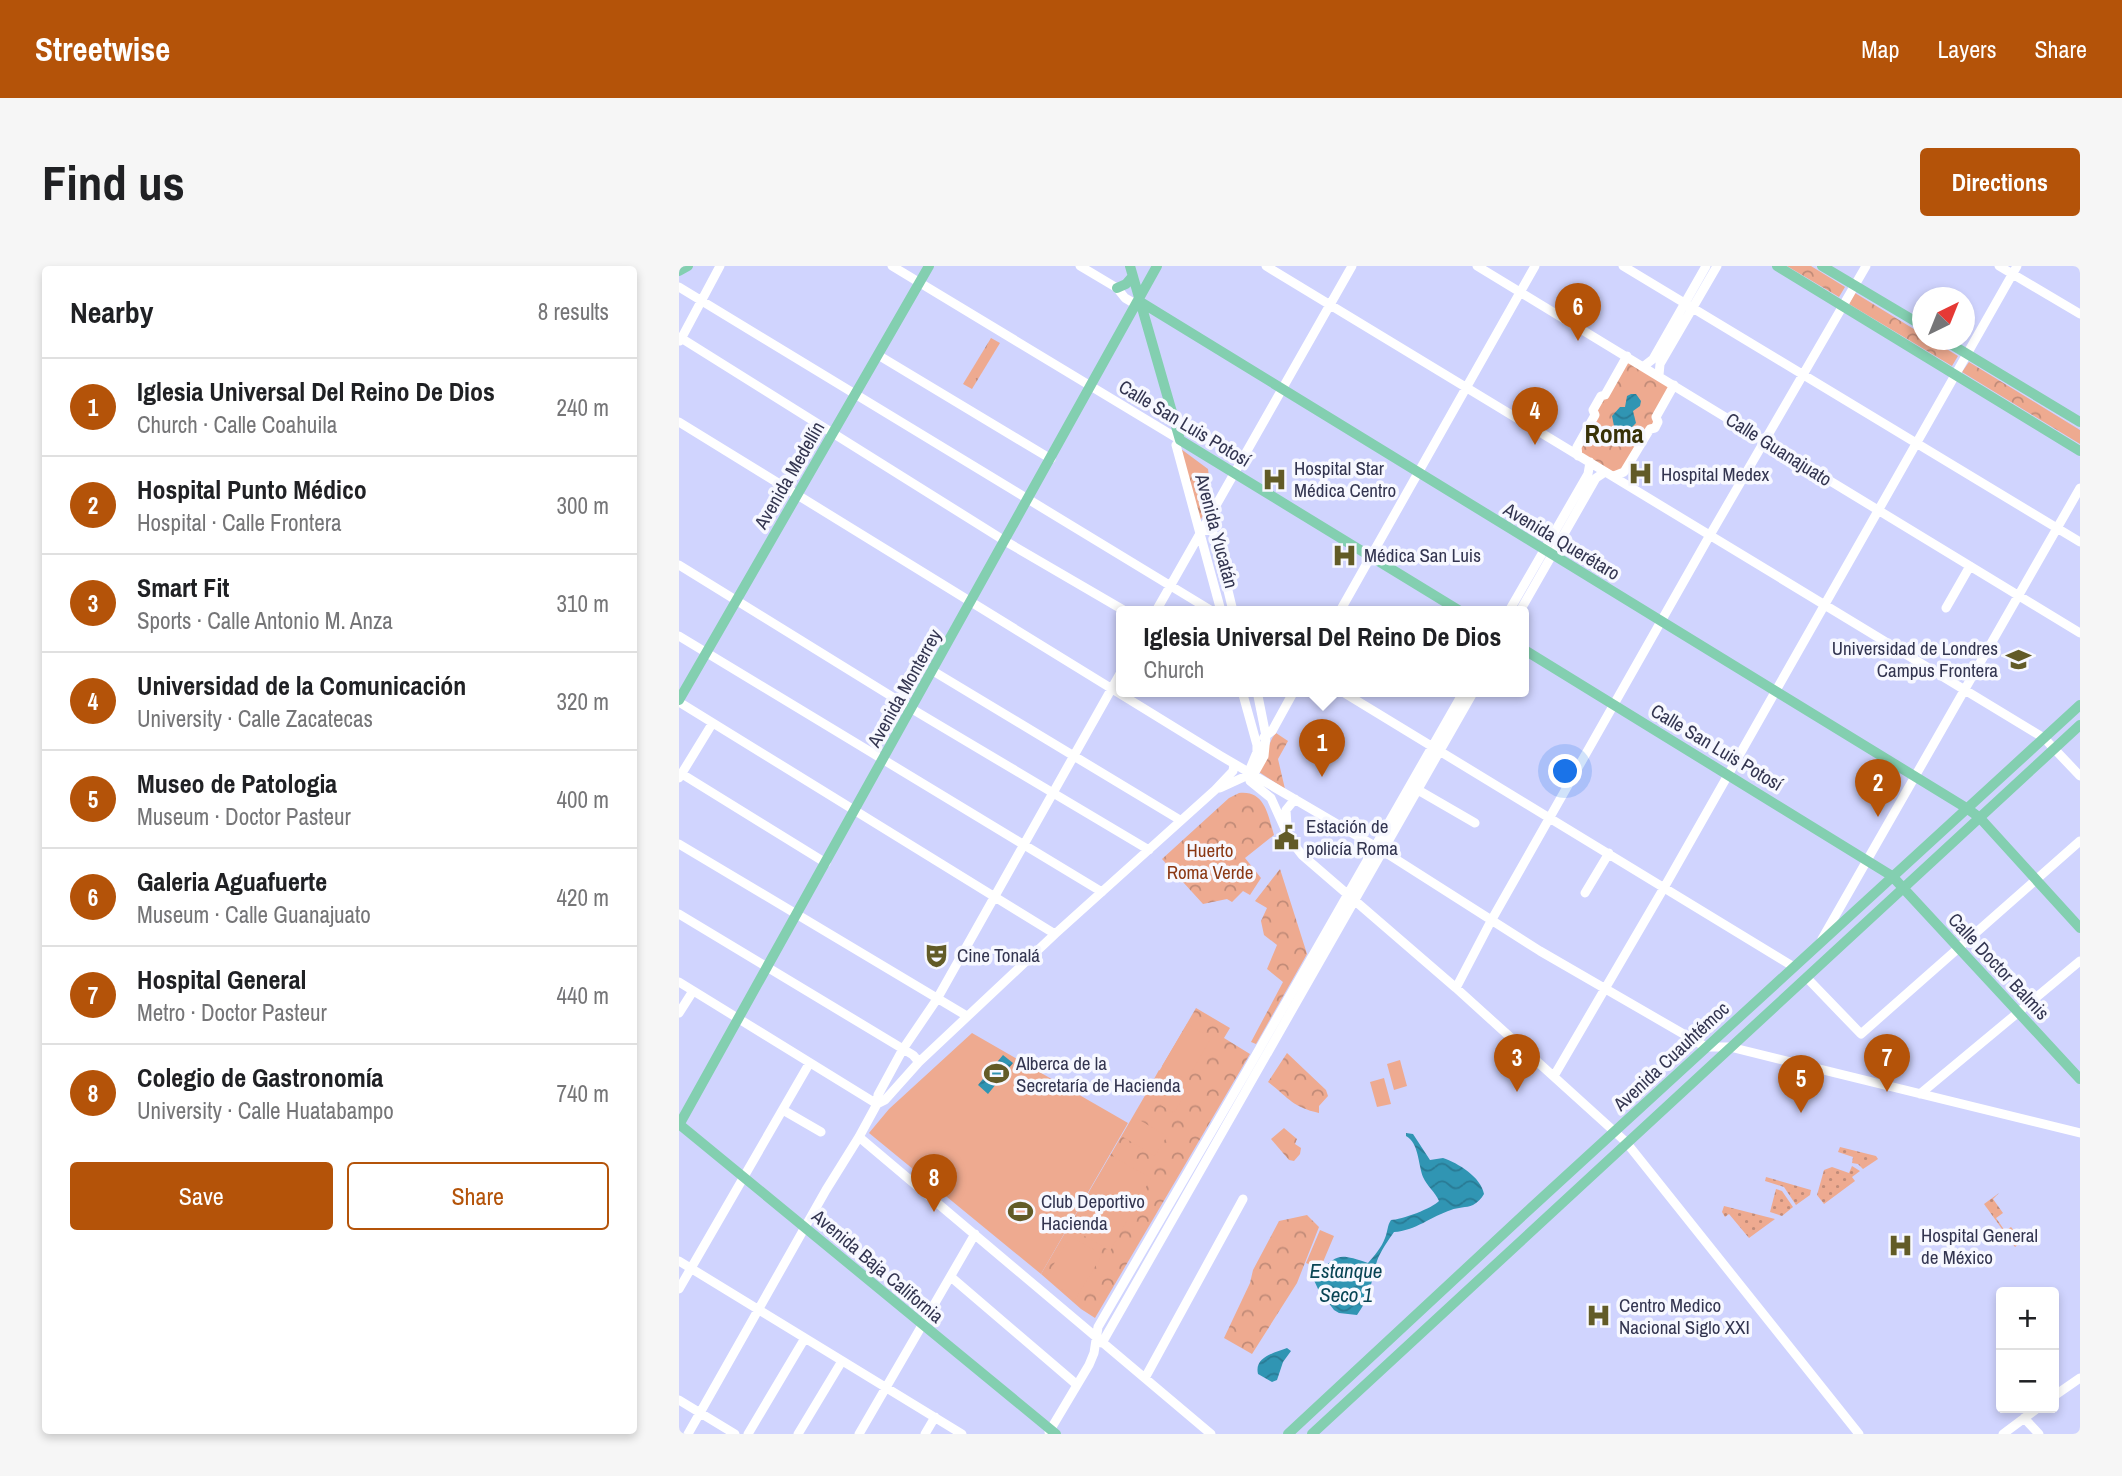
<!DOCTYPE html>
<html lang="en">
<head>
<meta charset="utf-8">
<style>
  body { margin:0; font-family:"Archivo Narrow",sans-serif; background:#f6f6f6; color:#202124 }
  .controls { position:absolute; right:21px; bottom:21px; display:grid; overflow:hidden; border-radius:7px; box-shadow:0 4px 10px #0003 }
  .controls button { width:63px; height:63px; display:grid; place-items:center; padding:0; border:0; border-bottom:2px solid #e0e0e0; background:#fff; color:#202124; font:35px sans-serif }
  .compass { position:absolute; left:1233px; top:21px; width:63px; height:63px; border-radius:50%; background:#fff; box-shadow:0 4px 10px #0003; rotate:43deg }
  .you { position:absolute; left:887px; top:506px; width:24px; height:24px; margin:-18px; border:5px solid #fff; border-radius:50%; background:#1a73e8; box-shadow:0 0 0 10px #1a73e833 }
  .badge { display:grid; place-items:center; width:46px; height:46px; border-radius:50%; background:#b45309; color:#fff; font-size:23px; font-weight:700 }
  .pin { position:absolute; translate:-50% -58px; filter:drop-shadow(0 2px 4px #0008) }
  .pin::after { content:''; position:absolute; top:37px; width:24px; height:21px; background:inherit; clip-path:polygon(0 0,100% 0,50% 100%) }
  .popup { position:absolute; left:437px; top:340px; width:413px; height:91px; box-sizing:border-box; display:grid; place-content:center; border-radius:7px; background:#fff; filter:drop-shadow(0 2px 5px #0005); font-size:23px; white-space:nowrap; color:#757577 }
  .popup b { font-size:26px; color:#202124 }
  .popup::after { content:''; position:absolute; left:50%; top:100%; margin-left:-14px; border:14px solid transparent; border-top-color:#fff }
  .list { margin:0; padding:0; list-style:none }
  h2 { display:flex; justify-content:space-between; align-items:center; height:91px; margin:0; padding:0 28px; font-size:30px }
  h2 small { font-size:23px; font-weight:400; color:#757577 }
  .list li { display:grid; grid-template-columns:46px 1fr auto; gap:21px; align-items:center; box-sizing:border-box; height:98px; padding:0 28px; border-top:2px solid #e0e0e0 }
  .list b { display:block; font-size:26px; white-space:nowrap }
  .list p { margin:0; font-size:23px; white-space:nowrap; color:#757577 }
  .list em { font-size:23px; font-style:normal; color:#757577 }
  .actions { display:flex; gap:14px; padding:21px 28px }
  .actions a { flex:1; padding:16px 0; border:2px solid #b45309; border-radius:7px; text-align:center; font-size:24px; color:#b45309 }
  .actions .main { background:#b45309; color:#fff }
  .map { position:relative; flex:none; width:1401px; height:1168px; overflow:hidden; border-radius:7px }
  header { display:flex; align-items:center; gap:42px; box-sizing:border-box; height:98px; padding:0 35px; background:#b45309; color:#fff }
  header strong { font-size:33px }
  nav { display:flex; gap:38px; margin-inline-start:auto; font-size:24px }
  .intro { display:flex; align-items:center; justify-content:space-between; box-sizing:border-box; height:168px; padding:0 42px }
  h1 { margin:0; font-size:49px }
  .button { padding:18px 32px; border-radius:7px; background:#b45309; color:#fff; font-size:24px; font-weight:700 }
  main { display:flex; gap:42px; padding:0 42px }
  aside { flex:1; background:#fff; border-radius:7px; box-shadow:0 4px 10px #0003 }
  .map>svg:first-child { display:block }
  .grass { fill:url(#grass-tufts) }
  .park { fill:url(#park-crowns) }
  .garden { fill:url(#garden-dots) }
  .pitch { fill:#eeaa90 }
  .water { fill:url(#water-waves) }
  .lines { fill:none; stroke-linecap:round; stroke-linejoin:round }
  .minor { stroke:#fff; stroke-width:9 }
  .major { stroke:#83cfb0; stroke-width:10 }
  .labels { text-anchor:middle; stroke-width:7; stroke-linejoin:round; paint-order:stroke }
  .street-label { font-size:19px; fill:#333550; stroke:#f7f8ff }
  .poi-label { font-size:19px; fill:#333550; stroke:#f7f8ff; text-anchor:start }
  .park-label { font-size:19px; fill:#8b3813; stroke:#f7f8ff }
  .water-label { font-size:21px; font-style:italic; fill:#084454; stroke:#f7f8ff }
  .district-label { font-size:26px; font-weight:bold; fill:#383207; stroke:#f7f8ff }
</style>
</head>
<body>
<header>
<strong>Streetwise</strong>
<nav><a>Map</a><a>Layers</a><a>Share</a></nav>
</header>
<div class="intro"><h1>Find us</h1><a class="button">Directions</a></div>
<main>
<aside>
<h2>Nearby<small>8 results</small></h2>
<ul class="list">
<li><span class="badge">1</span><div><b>Iglesia Universal Del Reino De Dios</b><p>Church · Calle Coahuila</p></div><em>240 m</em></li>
<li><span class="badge">2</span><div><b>Hospital Punto Médico</b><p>Hospital · Calle Frontera</p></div><em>300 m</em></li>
<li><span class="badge">3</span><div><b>Smart Fit</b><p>Sports · Calle Antonio M. Anza</p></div><em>310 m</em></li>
<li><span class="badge">4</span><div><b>Universidad de la Comunicación</b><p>University · Calle Zacatecas</p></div><em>320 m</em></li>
<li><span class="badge">5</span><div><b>Museo de Patologia</b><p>Museum · Doctor Pasteur</p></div><em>400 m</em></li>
<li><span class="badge">6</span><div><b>Galeria Aguafuerte</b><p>Museum · Calle Guanajuato</p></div><em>420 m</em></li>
<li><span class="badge">7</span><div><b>Hospital General</b><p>Metro · Doctor Pasteur</p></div><em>440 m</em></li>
<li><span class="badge">8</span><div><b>Colegio de Gastronomía</b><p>University · Calle Huatabampo</p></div><em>740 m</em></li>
</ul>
<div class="actions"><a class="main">Save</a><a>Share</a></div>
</aside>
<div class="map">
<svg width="1401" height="1168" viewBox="0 0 1401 1168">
  <defs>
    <pattern id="grass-tufts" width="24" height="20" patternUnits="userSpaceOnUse" patternTransform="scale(1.75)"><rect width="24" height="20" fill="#eeaa90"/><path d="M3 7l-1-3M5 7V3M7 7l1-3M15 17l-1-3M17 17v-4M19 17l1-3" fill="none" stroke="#c18b78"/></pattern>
    <pattern id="park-crowns" width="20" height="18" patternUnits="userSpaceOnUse" patternTransform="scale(1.75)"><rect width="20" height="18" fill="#eeaa90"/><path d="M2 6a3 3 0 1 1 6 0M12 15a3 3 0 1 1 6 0" fill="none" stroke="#c18b78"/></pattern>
    <pattern id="garden-dots" width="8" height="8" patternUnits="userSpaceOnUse" patternTransform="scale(1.75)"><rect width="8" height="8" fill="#eeaa90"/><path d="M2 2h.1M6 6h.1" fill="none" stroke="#c18b78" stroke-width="1.8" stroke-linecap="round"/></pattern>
    <pattern id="water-waves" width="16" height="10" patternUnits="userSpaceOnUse" patternTransform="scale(1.75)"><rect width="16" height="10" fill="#3095b3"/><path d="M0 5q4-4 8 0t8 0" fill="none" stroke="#297a94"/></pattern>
  </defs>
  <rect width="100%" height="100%" fill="#d0d4fe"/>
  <!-- grass -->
  <path class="grass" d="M312,72l9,5 -28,46 -9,-5z"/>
  <!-- park -->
  <path class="park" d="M1108,0h24l34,21 -6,10z
    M1176,27l67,41 1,6h9l26,16 -6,10 -103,-62z
    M948,90l47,29 -16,37 -40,53 -42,-25z
    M1290,96l111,68v14l-118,-72z
    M502,183l27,20 4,30 -12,22z
    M597,467l12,8 -10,18 7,30 -26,-17c7,-12 8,-29 17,-39z
    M560,527c26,-3 29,22 35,42l-29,23 16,20 -11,17 -7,-4 -11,11 -5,-3 -24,5 -41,-45 67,-61z
    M601,603l27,85 -51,90 -5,-2 32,-60 -16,-13 10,-24 -13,-10 -3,-14 6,-13 -12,-7z
    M517,742l34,20 -6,10 26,16 -155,264 -14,-9 -40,-35z
    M608,787l39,37 2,6 -9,10v7c-27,-6 -30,-15 -51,-31z
    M605,862l13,11 -2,5 6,4 -1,6 -6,7 -5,-1 -18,-21z
    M628,949l12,12 -22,56 -45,71 -28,-16 26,-55 3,-13 26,-49z"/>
  <!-- garden -->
  <path class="garden" d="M1161,881l36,9 2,3 -15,10 -5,-5 -6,-1 1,-6 -15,-5z
    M1173,900l8,5 -8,6 3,4 -31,23 -7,-9 7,-25 8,-3 17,6z
    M1087,911l45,13 -1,5 -14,10 -12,-18 -19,-6z
    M1097,923l6,2 11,16 -11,9 -12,-4z
    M1320,927l-6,6 10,14 -7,5 9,13 6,-4 11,13 8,-4 -15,11 -31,-43z
    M1045,940l51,13 -26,19 -20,-24 -4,3 -3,-5z"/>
  <!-- pitch -->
  <path class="pitch" d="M508,758l24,14 -24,42 -25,-14z
    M293,767l156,90 -87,151 -172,-141 20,-24z
    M721,794l7,26 -13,4 -7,-26z
    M480,804l14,8 -15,25 -13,-8z
    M705,812l7,26 -14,3 -7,-25z
    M496,814l14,8 -15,25 -13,-8z
    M455,851l33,19 -12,20 -32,-19z
    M433,890l39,22 -41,73 -39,-23z
    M641,964l14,6 -14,33 -14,-6z
    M392,970l31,19 -27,45 -29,-23z"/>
  <!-- water -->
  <path class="water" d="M952,128h5l5,7 -1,5 -7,5 3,12 -7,7 -7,1 -2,9 -6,2 -7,-6v-4l7,-6 -2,-10 8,-9h5l2,-11z
    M324,789l10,8 -25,31 -10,-9z
    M727,867l7,1 17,26 13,-2c15,5 38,19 41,36 -3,5 -6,8 -11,11 -7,3 -15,2 -22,5 -19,6 -36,21 -57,22 -5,7 -14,20 -17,29 -6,20 -6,35 -20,54l-18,-2 -5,-3 -16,-21 -5,-11c25,-23 22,-26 55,-15 6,-7 14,-16 17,-25 3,-7 2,-12 6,-18 10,0 42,-12 48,-19 -4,-9 -12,-15 -16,-24 -5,-13 -4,-34 -17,-41z
    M608,1082l4,3 -8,11 -6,18 -5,2 -14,-8c-4,-17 16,-21 29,-26z"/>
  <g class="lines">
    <!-- minor -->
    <path class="minor" d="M213,0l288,174 -4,5 45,166
      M401,0l37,22 8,10 12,7
      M587,0l778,472 36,38
      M798,0l603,367
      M944,0l457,276
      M1320,0l81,48
      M0,21l533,324
      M2,72l324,203 120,70
      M1,75l40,-75
      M199,89l173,104
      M965,100l9,-7 53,-93
      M980,109l1,-11 57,-98
      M0,156l542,334 162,95 157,100 166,96h24l350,86
      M899,190l-1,-9 18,-32 -2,-5 8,-14 4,-1 22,-39
      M935,210l10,-4 26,-43 5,-1 3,-6 -2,-5 18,-32
      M523,263l10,2 3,6 18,74
      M0,299l233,144 237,141
      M1267,342l24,-42
      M477,345l196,-345
      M661,345l195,-345
      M830,345l79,-137 2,-12
      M841,345l76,-133 9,-6
      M0,370l423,256
      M254,405l247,149
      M563,425l15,54v7l-7,17v12l21,17 18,40 13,17 154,133 170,154 233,292
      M662,425l453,276
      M0,436l376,232
      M585,471l8,-6 22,-40
      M3,508l144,89
      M0,512l33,-54
      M541,522l35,-16 9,-16 2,-20 -9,-45
      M739,524l57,33
      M608,560l-1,-16 9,-11
      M0,578l288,172
      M906,627l24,-40
      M0,648l234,141 6,7
      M1143,673l258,-451
      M1128,712l54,56 219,-193
      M0,716l198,122
      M777,722l35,-67 219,-386 156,-269
      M0,747l14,-22
      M875,810l111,-190 352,-620
      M1241,828l160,-133
      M198,838l8,-4 34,-38 136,-128 160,-144 18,-19 1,-7
      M104,844l38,22
      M180,871l352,297
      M0,995l283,173
      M272,1011l125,107
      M0,1023l130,-225
      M423,1077l372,-652
      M466,1112l98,-179
      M1375,1130l26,-18
      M0,1134l56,34
      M1345,1152l15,16
      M370,1166l40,-67 5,-12 4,-26 147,-253 219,-383
      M9,1168l138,-244 33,-53 18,-33 1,-9 25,-46 34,-50 184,-327
      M69,1168l57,-96
      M119,1168l44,-73
      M180,1168l116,-200
      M246,1168l10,-17
      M1324,1168l35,-26"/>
    <!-- major -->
    <path class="major" d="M451,0l50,174 280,171
      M1098,0l303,185
      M1143,0l101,60
      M0,5l9,-5
      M438,22l9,-4 7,-8
      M460,35l829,508 12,9 100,110
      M1265,74l136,82
      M844,383l369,227 188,203
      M0,434l250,-434
      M0,858l377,310
      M0,859l478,-859
      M609,1168l243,-226 549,-503
      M633,1168l768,-709"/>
  </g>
  <!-- icons -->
  <defs>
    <symbol id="hospital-bare" viewBox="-9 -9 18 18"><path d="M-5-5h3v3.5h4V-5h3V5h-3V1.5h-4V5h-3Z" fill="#625b27" stroke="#f7f8ff" stroke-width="2.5" paint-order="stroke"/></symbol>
    <symbol id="university-bare" viewBox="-9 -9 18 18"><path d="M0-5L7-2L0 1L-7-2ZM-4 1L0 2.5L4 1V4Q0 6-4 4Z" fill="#625b27" stroke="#f7f8ff" stroke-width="2.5" paint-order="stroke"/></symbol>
    <symbol id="civic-bare" viewBox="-9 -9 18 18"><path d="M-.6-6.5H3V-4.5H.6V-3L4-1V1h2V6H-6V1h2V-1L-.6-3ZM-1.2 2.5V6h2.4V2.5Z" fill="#625b27" stroke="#f7f8ff" stroke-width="2.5" paint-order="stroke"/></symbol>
    <symbol id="theatre-bare" viewBox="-9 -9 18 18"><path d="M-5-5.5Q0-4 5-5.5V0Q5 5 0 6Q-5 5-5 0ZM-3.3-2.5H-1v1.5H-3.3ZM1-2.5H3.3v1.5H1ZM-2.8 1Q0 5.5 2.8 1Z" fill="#625b27" stroke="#f7f8ff" stroke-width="2.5" paint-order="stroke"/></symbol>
    <symbol id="stadium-bare" viewBox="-9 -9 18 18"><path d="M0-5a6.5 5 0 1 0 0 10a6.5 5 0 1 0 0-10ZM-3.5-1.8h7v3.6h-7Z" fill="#625b27" stroke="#f7f8ff" stroke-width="2.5" paint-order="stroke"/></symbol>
  </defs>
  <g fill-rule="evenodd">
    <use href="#hospital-bare" x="944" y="190" width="35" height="35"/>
    <use href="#hospital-bare" x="578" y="196" width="35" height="35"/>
    <use href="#hospital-bare" x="648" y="272" width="35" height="35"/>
    <use href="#university-bare" x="1322" y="376" width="35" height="35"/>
    <use href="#civic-bare" x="590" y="554" width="35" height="35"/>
    <use href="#theatre-bare" x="240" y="672" width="35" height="35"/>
    <use href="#stadium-bare" x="300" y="790" width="35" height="35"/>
    <use href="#stadium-bare" x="324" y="928" width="35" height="35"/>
    <use href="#hospital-bare" x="1204" y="962" width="35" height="35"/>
    <use href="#hospital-bare" x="902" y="1032" width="35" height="35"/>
  </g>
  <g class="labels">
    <!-- street labels -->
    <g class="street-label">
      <text transform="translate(506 157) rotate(31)" y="7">Calle San Luis Potosí</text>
      <text transform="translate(1100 183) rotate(32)" y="7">Calle Guanajuato</text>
      <text transform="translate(110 209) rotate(-60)" y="7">Avenida Medellín</text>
      <text transform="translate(538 265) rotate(75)" y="7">Avenida Yucatán</text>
      <text transform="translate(883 275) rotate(31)" y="7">Avenida Querétaro</text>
      <text transform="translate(225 422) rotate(-61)" y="7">Avenida Monterrey</text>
      <text transform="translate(1038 481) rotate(31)" y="7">Calle San Luis Potosí</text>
      <text transform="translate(1320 700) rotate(47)" y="7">Calle Doctor Balmis</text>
      <text transform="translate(992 790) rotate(-43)" y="7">Avenida Cuauhtémoc</text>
      <text transform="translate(199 1000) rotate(40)" y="7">Avenida Baja California</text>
    </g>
    <!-- poi labels -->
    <g class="poi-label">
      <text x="615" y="209">Hospital Star<tspan x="615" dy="22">Médica Centro</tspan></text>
      <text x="982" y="215">Hospital Medex</text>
      <text x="685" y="296">Médica San Luis</text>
      <text x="1319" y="389" text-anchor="end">Universidad de Londres<tspan x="1319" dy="22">Campus Frontera</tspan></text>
      <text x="627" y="567">Estación de<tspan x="627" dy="22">policía Roma</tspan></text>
      <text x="278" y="696">Cine Tonalá</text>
      <text x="337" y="804">Alberca de la<tspan x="337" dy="22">Secretaría de Hacienda</tspan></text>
      <text x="362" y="942">Club Deportivo<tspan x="362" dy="22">Hacienda</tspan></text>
      <text x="1242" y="976">Hospital General<tspan x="1242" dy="22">de México</tspan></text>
      <text x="940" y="1046">Centro Medico<tspan x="940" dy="22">Nacional Siglo XXI</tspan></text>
    </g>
    <!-- park labels -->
    <g class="park-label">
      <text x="531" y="591">Huerto<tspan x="531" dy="22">Roma Verde</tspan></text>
    </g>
    <!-- water labels -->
    <g class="water-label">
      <text x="667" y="1012">Estanque<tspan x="667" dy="24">Seco 1</tspan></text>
    </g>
    <!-- district labels -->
    <g class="district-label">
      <text x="935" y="177">Roma</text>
    </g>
  </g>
</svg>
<div class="controls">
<button>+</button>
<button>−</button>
</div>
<svg class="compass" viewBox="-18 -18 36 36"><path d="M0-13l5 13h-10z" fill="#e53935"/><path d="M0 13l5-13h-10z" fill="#757577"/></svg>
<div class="you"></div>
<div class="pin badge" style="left:643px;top:511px">1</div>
<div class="popup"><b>Iglesia Universal Del Reino De Dios</b>Church</div>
<div class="pin badge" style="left:1199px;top:551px">2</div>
<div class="pin badge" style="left:838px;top:826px">3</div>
<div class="pin badge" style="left:856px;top:179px">4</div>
<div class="pin badge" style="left:1122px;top:847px">5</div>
<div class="pin badge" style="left:899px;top:75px">6</div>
<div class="pin badge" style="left:1208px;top:826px">7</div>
<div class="pin badge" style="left:255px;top:946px">8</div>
</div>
</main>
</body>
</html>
